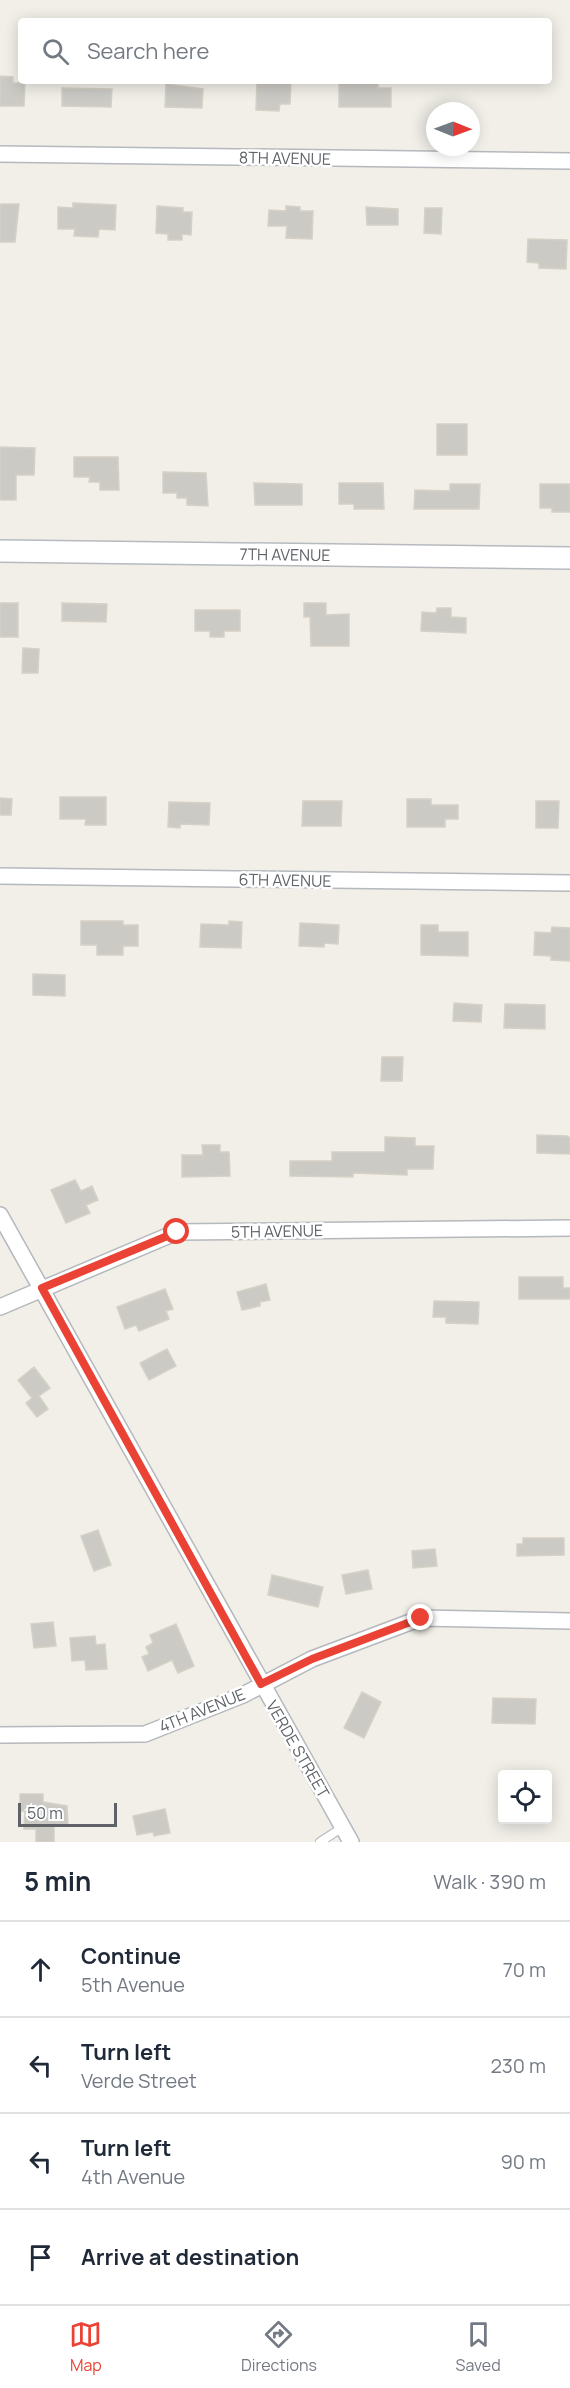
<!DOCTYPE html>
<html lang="en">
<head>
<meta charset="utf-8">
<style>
  body { margin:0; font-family:Manrope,sans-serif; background:#f2f2f3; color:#1f2937 }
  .controls { position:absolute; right:18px; bottom:18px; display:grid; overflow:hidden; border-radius:6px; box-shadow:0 3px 15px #0003 }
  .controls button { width:54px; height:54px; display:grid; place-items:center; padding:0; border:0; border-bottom:2px solid #e0e1e3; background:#fff; color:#1f2937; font:30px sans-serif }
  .compass { position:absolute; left:426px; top:102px; width:54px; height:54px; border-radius:50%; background:#fff; box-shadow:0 3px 15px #0003; rotate:91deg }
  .scale { position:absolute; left:18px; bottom:15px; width:99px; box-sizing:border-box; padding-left:6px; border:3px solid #5f6368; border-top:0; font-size:16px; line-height:21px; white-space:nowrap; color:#5f6368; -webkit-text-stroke:4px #fff; paint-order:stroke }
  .stop { position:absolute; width:18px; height:18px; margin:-14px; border:4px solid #ea4335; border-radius:50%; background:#fff }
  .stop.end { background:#ea4335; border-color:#fff; box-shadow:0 2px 6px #0008 }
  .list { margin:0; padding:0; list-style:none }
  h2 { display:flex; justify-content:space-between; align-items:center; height:78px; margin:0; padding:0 24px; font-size:26px }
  h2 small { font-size:20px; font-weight:400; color:#747a83 }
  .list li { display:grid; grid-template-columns:39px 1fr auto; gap:18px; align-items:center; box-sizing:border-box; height:96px; padding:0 24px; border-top:2px solid #e0e1e3 }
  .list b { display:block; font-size:22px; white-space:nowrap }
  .list p { margin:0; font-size:20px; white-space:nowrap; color:#747a83 }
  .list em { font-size:20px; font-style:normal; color:#747a83 }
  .icon { flex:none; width:33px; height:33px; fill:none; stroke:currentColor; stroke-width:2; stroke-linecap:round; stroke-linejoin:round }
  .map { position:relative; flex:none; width:570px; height:1842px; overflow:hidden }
  .search { position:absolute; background:#fff; box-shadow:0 3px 15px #0003; left:18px; right:18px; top:18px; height:66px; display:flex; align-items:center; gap:15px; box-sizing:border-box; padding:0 21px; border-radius:6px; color:#747a83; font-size:22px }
  .sheet { height:462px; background:#fff }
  nav { display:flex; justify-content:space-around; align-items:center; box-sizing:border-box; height:84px; border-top:2px solid #e0e1e3; background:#fff; font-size:16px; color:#747a83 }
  nav a { display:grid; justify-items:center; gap:3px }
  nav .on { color:#ea4335 }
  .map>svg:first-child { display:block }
  .building { fill:#cccac5; stroke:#d6d1c6; stroke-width:1.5 }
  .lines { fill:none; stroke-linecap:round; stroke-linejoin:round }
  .lane-casing { stroke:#b5b8bc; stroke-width:10 }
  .street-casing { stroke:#b5b8bc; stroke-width:18 }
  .secondary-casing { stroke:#b6babf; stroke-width:24 }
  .lane { stroke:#fff; stroke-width:8 }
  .street { stroke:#fff; stroke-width:15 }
  .secondary { stroke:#fff; stroke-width:21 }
  .route { stroke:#ea4335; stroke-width:8 }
  .labels { text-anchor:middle; stroke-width:5; stroke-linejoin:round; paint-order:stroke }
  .street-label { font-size:16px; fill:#5f6368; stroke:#fff }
</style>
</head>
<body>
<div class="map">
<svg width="570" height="1842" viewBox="0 0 570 1842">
  <rect width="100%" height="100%" fill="#f1efe8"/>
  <!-- building -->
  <path class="building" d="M0,76l13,1v6h12l-1,23h-24z
    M257,81h34l-1,23h-10l-1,7 -23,-1z
    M339,81h39v7h13v19h-52z
    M166,84l37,5 -1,19 -37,-1z
    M62,88l50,1 -1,18 -49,-1z
    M73,203l43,2 -1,25 -16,-1 -1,8 -24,-1 1,-7h-17v-22l15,1z
    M0,204h19l-4,38h-15z
    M157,206l26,2v4h9l-1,23 -9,-1v6h-14v-6l-12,-1z
    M286,206l14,1v4h13l-1,28 -26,-1 1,-12h-19l1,-16 17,1z
    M366,207l32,2v16h-31z
    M425,208h17l-1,26 -17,-1z
    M528,239l39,1 -1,29 -27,-1v-5l-12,-1z
    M437,424h30v31h-30z
    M0,447l35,1 -1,27h-18v25h-16z
    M74,457h44l1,33h-19v-8h-11l1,-5h-16z
    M163,472l43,1 2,33 -21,-1v-7h-10v-5h-14z
    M254,483l48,1v21h-47z
    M339,483h44l1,26h-30v-5h-15z
    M450,484h30l-1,25h-65l1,-19 35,1z
    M540,484h30v28h-18v-4h-12z
    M0,603h18v34h-18z
    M62,603l45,1 -1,18 -44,-1z
    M304,603h22v12l23,-1v32h-38l-1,-29h-6z
    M437,608h14v9l15,1v15l-45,-2 1,-19 14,1z
    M195,610h45v21h-16v6h-14v-6h-15z
    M23,648l16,1 -1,24h-16z
    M60,797h46v28h-21l1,-6h-26z
    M0,798l12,1 -1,16h-11z
    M407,799h24v6h27v14h-13v8h-38z
    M303,801h39l-1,25h-39z
    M536,801h23l-1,27h-22z
    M169,802l41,1 -1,22 -29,-1v4l-12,-1z
    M81,921h42v4h15v21h-15v9h-26v-10h-16z
    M229,921l13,1 -1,26 -41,-1 1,-23 28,1z
    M300,923l39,2 -1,19 -14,-1v4l-25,-1z
    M421,925h17v7h30v24l-47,-1z
    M552,927l18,1v33l-19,-1v-4l-17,-1 1,-23 16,1z
    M33,974l32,1v21l-32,-1z
    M454,1003l28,2 -1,17 -28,-1z
    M505,1004l40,1v24l-41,-1z
    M382,1057h21l-1,24h-21z
    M537,1135l30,1 3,2v16l-33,-1z
    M385,1137l30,1v8h19l-1,23h-26v6l-54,-2v4l-63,-1v-15h42v-9h53z
    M202,1145h18v7h9l1,24 -48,1v-22h21z
    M75,1180l6,11 11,-5 6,14 -12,5 4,8 -24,10 -15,-33z
    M519,1277h44v11h7v11h-51z
    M266,1284l4,16 -10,2v4l-18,4 -5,-18z
    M165,1289l8,20 -7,2 3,8 -30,12 -3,-6 -11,4 -8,-22z
    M434,1301l45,1 -1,22 -32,-1v-6h-13z
    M167,1349l9,17 -27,14 -9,-17z
    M34,1367l16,21 -11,8 9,13 -11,8 -11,-14 6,-5 -14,-18z
    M98,1530l13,35 -17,6 -13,-35z
    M523,1538h41v17l-47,1v-12h6z
    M435,1549l2,17 -24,2 -1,-17z
    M368,1570l4,19 -26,5 -4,-19z
    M272,1575l51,12 -5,20 -50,-12z
    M53,1622l3,24 -22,2 -3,-24z
    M176,1624l18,42 -16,7 -6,-13 -24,11 -6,-14 7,-3 -3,-7 7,-4 -3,-8z
    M95,1636l1,9 9,-1 2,25 -21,1 -1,-10 -13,1 -2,-23z
    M362,1692l19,10 -17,36 -20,-10z
    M493,1698l43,1 -1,25 -43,-1z
    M20,1794h23v8l24,4 1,20h-14v16h-18v-13h-12l1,-18h-5z
    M165,1809l5,24 -16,3 -1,-4 -16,3 -4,-19z"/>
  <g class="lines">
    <defs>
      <path id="lane" d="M320,1842l23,-15"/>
      <path id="street" d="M0,154l570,7
        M0,876l570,7
        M0,1215l351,627
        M0,1307l177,-75 393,-4
        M0,1735l145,-1 98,-39 69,-36 109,-41 149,3"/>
      <g id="secondary">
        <path id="s1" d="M0,551l570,7"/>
      </g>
    </defs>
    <!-- lane casing -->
    <use href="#lane" class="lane-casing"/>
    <!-- street casing -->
    <use href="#street" class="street-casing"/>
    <!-- secondary casing -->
    <use href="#secondary" class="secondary-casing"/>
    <!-- lane -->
    <use href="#lane" class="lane"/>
    <!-- street -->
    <use href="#street" class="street"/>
    <!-- secondary -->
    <use href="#secondary" class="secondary"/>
  </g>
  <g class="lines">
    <!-- route -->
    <path class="route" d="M177,1232l-135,56 219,396 51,-25 109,-41"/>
  </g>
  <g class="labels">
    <!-- street labels -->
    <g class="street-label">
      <text transform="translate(285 158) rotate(1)" y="6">8TH AVENUE</text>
      <text dy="6" stroke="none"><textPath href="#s1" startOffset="285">7TH AVENUE</textPath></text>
      <text transform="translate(285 880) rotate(1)" y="6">6TH AVENUE</text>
      <text transform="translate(277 1231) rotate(-1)" y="6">5TH AVENUE</text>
      <text transform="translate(202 1710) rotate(-22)" y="6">4TH AVENUE</text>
      <text transform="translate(298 1749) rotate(60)" y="6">VERDE STREET</text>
    </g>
  </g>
</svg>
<div class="controls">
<button><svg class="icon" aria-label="locate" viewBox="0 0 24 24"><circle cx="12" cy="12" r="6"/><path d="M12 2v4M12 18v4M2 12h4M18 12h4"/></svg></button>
</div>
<svg class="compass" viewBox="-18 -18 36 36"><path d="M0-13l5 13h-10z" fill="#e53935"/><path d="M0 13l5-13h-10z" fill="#747a83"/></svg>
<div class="scale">50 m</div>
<div class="stop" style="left:177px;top:1232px"></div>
<div class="stop end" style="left:421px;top:1618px"></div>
<div class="search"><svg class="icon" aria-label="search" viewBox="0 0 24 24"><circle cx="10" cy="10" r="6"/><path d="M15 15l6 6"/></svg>Search here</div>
</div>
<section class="sheet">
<h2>5 min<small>Walk · 390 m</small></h2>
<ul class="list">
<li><svg class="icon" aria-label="ahead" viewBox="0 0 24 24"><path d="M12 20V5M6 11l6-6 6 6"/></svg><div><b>Continue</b><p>5th Avenue</p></div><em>70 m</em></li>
<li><svg class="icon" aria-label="left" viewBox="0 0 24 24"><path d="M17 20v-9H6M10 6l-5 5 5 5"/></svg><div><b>Turn left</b><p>Verde Street</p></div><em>230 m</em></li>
<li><svg class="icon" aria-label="left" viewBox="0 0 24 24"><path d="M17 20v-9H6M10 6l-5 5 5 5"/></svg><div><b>Turn left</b><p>4th Avenue</p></div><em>90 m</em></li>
<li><svg class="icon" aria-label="arrive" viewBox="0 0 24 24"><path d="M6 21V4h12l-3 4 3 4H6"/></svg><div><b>Arrive at destination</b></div></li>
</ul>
</section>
<nav>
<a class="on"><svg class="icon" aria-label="map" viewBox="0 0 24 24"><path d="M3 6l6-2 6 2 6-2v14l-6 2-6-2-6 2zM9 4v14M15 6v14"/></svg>Map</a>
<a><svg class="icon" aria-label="directions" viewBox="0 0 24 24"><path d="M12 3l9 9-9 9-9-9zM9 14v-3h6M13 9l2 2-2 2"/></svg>Directions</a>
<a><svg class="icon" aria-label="saved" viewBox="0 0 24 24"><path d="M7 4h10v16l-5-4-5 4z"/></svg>Saved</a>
</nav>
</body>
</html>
